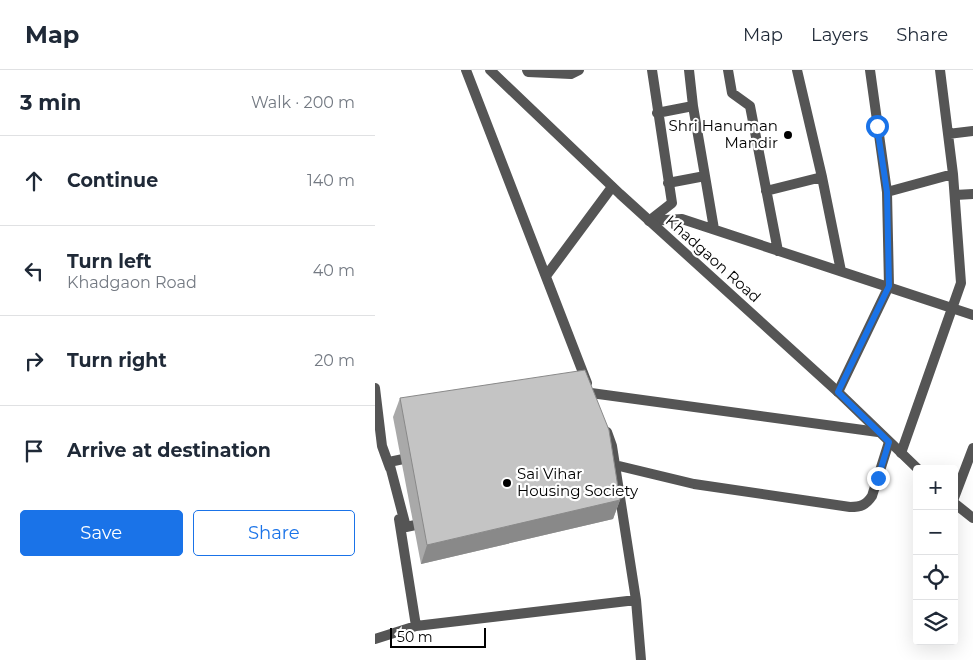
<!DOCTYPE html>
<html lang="en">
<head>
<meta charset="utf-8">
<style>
  body { margin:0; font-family:Montserrat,sans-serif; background:#f2f2f3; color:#1f2937 }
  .controls { position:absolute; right:15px; bottom:15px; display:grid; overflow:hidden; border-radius:5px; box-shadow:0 5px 20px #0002 }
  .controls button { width:45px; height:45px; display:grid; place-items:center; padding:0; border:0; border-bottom:1px solid #e0e1e3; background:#fff; color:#1f2937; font:25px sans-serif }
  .scale { position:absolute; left:15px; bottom:12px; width:96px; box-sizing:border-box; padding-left:5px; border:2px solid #000; border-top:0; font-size:14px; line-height:18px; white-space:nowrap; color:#000; -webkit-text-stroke:4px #fff; paint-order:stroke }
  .stop { position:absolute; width:15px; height:15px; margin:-11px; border:4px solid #1a73e8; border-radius:50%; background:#fff }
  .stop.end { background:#1a73e8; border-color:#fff; box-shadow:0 1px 5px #0008 }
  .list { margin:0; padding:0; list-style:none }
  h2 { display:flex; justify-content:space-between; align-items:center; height:65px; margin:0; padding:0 20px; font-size:21px }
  h2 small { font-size:16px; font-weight:400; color:#747a83 }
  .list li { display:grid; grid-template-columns:32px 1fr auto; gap:15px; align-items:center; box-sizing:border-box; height:90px; padding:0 20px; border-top:1px solid #e0e1e3 }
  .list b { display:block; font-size:19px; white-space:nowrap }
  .list p { margin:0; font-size:16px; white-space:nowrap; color:#747a83 }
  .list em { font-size:16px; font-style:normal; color:#747a83 }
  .actions { display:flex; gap:10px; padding:15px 20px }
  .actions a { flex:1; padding:11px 0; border:1px solid #1a73e8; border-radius:5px; text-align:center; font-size:18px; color:#1a73e8 }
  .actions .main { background:#1a73e8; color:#fff }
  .icon { flex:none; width:28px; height:28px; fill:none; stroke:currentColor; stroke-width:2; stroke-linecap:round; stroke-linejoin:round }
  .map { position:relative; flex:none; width:598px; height:590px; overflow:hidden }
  header { display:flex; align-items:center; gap:30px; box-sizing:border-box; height:70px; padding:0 25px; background:#fff; border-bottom:1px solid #e0e1e3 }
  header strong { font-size:24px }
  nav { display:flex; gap:28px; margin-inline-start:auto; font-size:18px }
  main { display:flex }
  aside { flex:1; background:#fff }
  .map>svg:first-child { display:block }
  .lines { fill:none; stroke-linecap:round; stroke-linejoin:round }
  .minor { stroke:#555; stroke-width:10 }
  .tertiary { stroke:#555; stroke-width:10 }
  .wall { fill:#a9a9a9 }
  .shaded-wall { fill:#898989 }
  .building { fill:#c4c4c4; stroke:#898989 }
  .route { stroke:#1a73e8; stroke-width:6 }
  .poi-dot { fill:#000; stroke:#fff; stroke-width:2 }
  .labels { text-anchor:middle; stroke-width:4.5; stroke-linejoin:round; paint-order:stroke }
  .poi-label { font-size:15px; fill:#000; stroke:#fff; text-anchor:end }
  .street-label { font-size:15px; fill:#000; stroke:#fff }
</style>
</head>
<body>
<header>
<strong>Map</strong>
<nav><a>Map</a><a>Layers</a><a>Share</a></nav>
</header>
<main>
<aside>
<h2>3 min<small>Walk · 200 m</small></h2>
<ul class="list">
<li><svg class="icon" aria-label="ahead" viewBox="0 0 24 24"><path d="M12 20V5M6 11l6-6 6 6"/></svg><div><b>Continue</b></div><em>140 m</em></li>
<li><svg class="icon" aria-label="left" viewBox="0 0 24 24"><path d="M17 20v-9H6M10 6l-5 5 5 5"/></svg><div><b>Turn left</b><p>Khadgaon Road</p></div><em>40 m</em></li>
<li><svg class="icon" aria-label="right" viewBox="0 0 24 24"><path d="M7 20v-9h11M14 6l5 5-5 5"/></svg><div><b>Turn right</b></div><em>20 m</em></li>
<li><svg class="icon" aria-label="arrive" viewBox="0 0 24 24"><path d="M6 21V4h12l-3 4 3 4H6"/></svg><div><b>Arrive at destination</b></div></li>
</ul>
<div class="actions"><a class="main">Save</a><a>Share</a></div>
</aside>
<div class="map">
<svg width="598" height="590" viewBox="0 0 598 590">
  <rect width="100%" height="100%" fill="#fff"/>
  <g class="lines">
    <!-- minor -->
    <path class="minor" d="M91,0l121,313
      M152,0l1,2 43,2 8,-4
      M353,0l4,23 18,13 28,145
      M495,0l17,122
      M282,43l36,-7 -4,-36
      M573,64l25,-3
      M330,106l9,53
      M447,107l19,94
      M293,113l37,-7 -12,-70
      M391,121l56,-14 -25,-107
      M580,125l18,-1
      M274,151l33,-2 291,96
      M274,151l23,-18 -20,-133
      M171,206l66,-89
      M0,318l7,58 8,22
      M463,322l51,-106 -2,-94 66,-18
      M216,323l287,39
      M232,362l5,14 24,154 5,60
      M526,383l60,-170 -8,-109 -13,-104
      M38,387l-24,5 17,65 19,-4
      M240,395l79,19 156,23c11,0 16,-2 22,-11l17,-54
      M579,428l19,-50
      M41,556l220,-26
      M0,569l41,-13 -17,-107"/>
    <!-- tertiary -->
    <path class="tertiary" d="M115,0l130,124 218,198 80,77
      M579,433l19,15"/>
  </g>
  <!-- wall -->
  <path class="wall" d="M25,328l220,102 -7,19 -192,45 -28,-147z"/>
  <!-- shaded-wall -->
  <path class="shaded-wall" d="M245,430l-7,19 -192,45 6,-19z"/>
  <!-- building -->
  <path class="building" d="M210,300l24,60 11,70 -193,45 -27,-147z"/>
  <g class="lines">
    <!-- route -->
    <path class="route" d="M502,56l10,66 2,94 -51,106 51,50 -11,36"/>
  </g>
  <!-- markers -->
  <g class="poi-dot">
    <circle cx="413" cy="65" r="5"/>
    <circle cx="132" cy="413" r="5"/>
  </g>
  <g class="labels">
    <!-- poi labels -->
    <g class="poi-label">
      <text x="403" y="61">Shri Hanuman<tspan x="403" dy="17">Mandir</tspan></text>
      <text x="142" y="409" text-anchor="start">Sai Vihar<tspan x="142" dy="17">Housing Society</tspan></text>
    </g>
    <!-- street labels -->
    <g class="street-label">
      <text transform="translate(338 189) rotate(42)" y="5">Khadgaon Road</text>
    </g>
  </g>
</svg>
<div class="controls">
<button>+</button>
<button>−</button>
<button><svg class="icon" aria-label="locate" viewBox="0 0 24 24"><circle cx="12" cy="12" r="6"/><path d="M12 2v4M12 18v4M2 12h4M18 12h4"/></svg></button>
<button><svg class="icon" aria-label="layers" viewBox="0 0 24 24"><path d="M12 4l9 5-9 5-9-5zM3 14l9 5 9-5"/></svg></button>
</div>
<div class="scale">50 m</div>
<div class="stop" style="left:502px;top:56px"></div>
<div class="stop end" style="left:503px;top:408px"></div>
</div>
</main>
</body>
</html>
